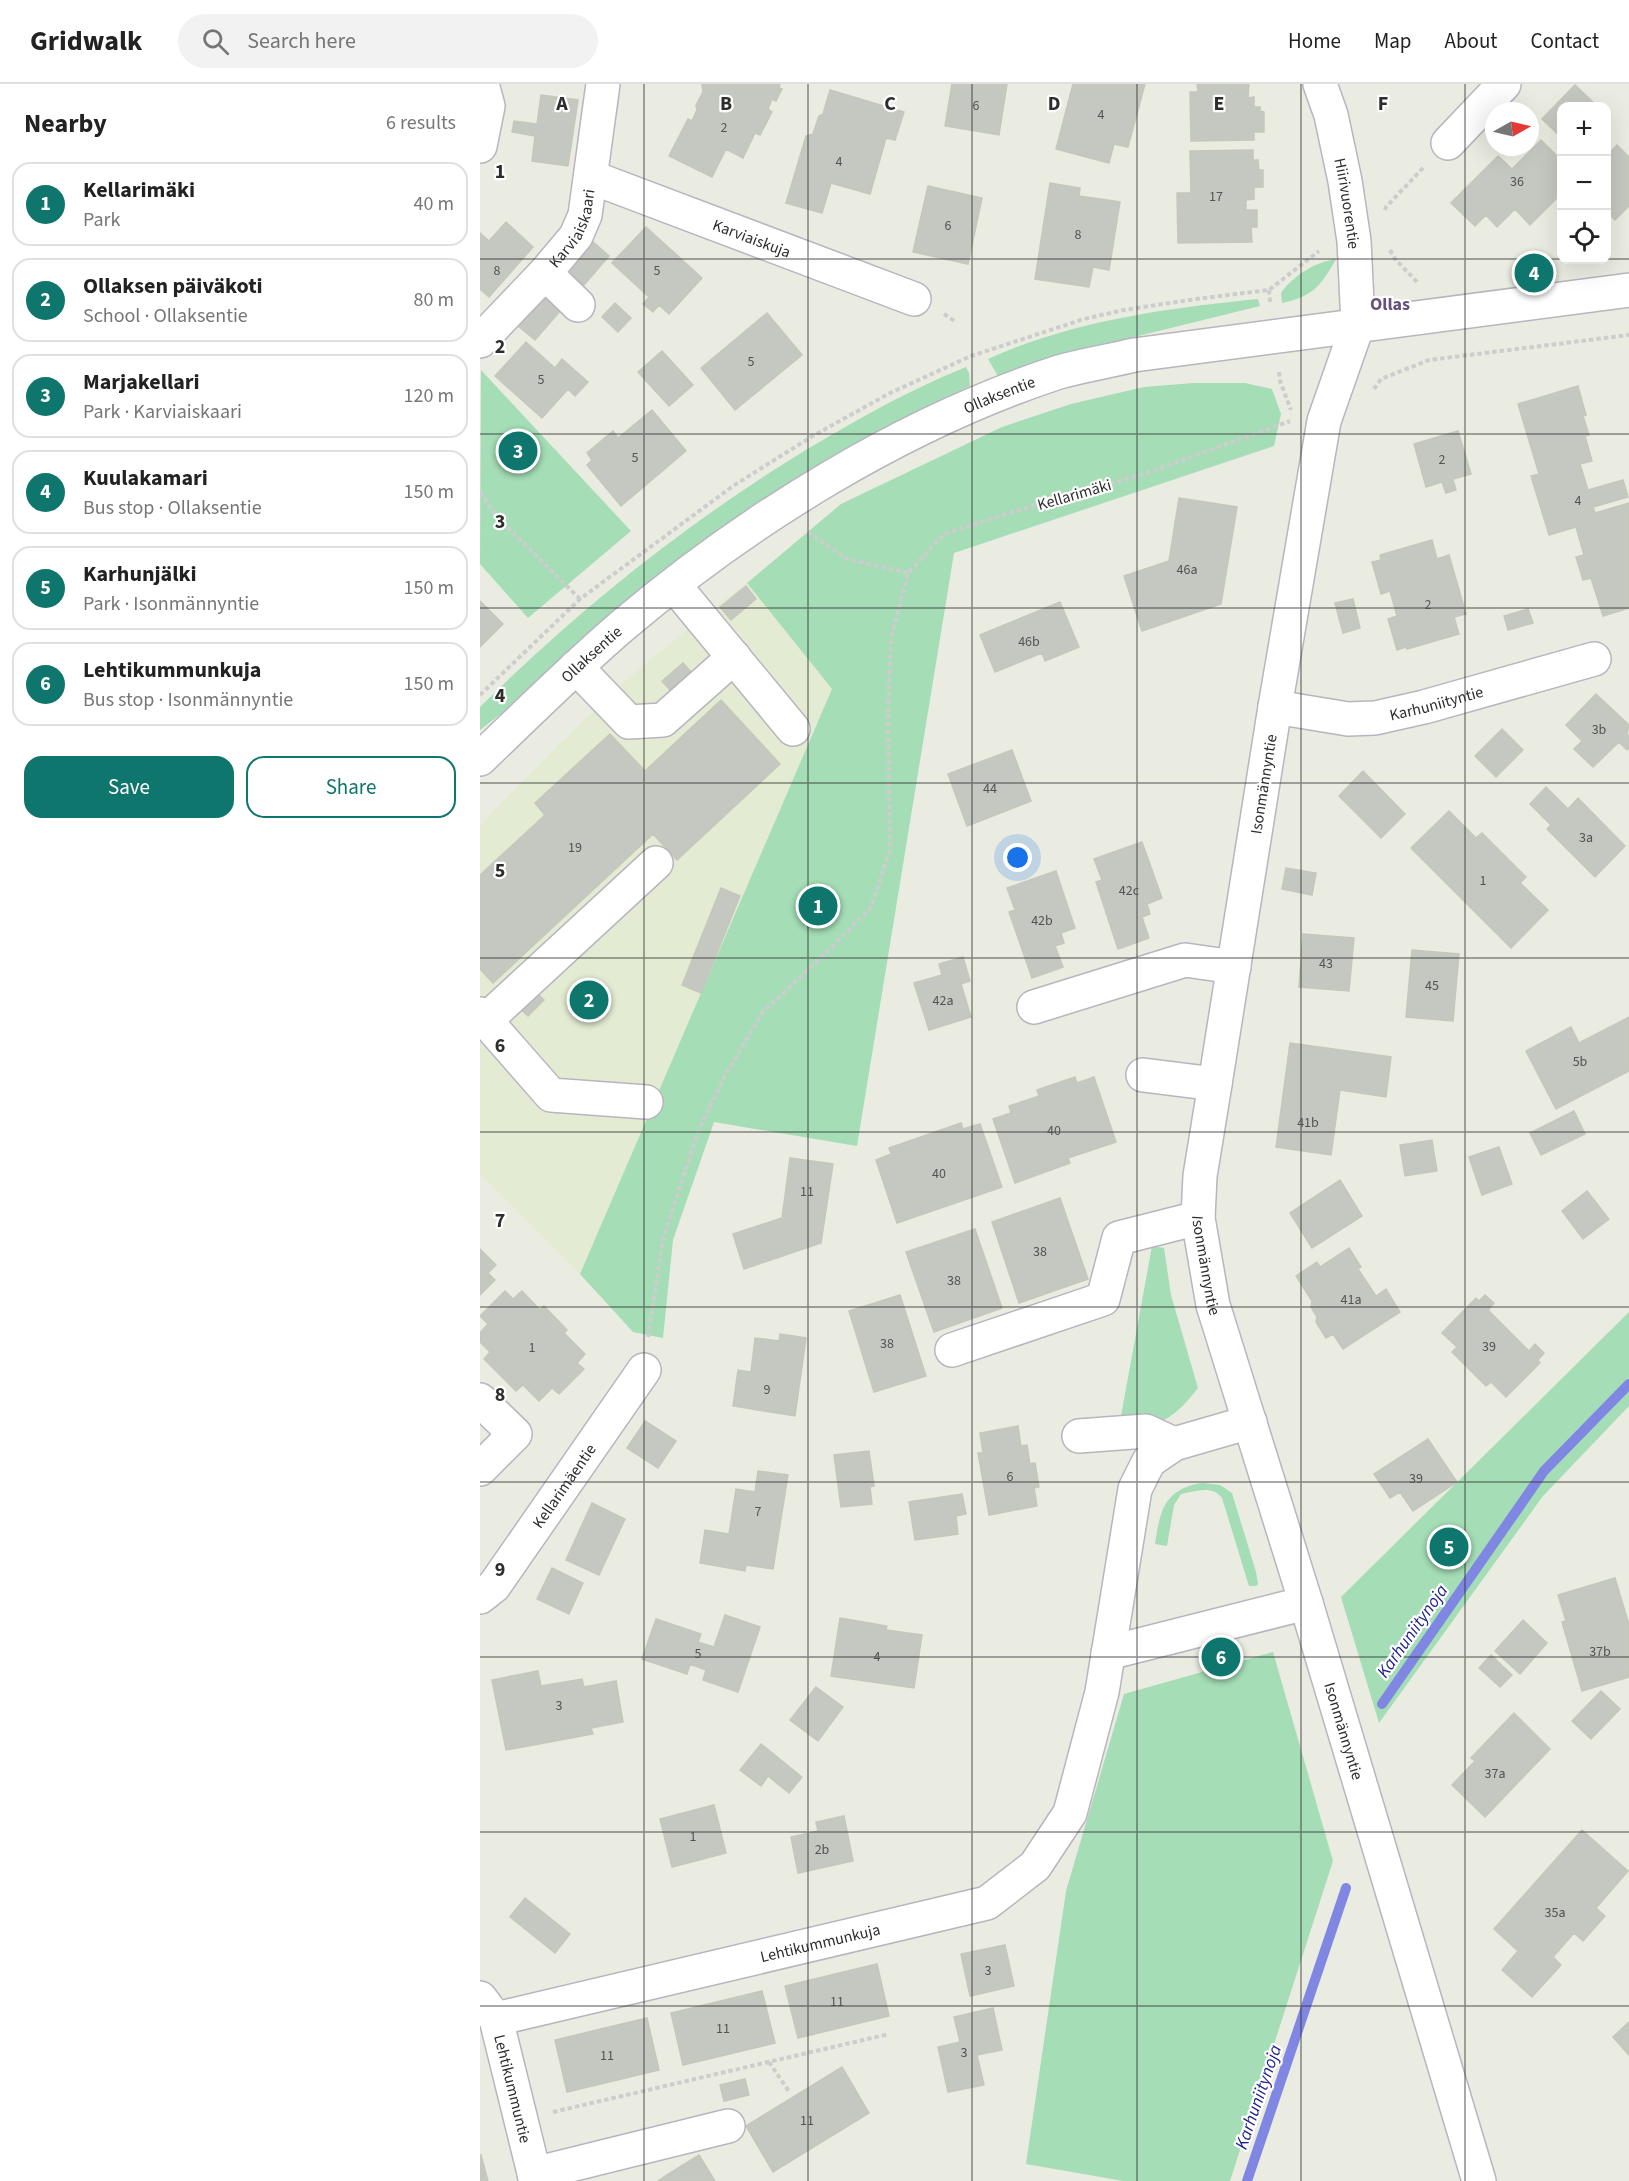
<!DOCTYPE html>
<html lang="en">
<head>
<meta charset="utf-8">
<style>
  body { margin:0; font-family:"Source Sans 3",sans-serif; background:#f2f2f2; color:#222 }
  .controls { position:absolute; right:18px; top:18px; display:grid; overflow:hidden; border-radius:12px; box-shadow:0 6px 24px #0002 }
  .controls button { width:54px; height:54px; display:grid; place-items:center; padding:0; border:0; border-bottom:2px solid #e0e0e0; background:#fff; color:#222; font:30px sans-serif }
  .compass { position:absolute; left:1005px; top:18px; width:54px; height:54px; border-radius:50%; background:#fff; box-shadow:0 6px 24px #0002; rotate:82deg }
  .you { position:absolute; left:538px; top:774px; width:21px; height:21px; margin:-15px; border:4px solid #fff; border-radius:50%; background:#1a73e8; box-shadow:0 0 0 9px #1a73e833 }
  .badge { display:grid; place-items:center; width:39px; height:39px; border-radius:50%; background:#0f766e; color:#fff; font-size:20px; font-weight:700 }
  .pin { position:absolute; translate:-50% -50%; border:3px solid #fff; box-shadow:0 2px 6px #0006 }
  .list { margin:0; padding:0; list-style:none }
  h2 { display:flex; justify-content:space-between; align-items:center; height:78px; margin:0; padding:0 24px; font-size:26px }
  h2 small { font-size:20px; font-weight:400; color:#767676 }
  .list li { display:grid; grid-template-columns:39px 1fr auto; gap:18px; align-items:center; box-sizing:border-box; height:84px; margin:0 12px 12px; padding:0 12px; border:2px solid #e0e0e0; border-radius:18px }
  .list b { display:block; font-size:22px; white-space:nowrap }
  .list p { margin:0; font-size:20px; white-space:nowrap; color:#767676 }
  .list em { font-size:20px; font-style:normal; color:#767676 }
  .actions { display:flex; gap:12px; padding:18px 24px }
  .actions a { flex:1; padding:14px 0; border:2px solid #0f766e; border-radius:18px; text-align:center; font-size:21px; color:#0f766e }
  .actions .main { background:#0f766e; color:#fff }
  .icon { flex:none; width:33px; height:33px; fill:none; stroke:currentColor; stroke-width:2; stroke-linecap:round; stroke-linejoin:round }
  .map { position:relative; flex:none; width:1149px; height:2097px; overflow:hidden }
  header { display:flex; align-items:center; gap:36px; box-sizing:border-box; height:84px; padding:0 30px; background:#fff; border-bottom:2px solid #e0e0e0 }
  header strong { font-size:28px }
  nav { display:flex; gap:33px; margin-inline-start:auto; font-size:21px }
  .search { width:420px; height:54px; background:#f2f2f2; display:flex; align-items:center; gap:15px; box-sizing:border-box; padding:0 21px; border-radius:33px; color:#767676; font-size:22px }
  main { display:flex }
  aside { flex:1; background:#fff }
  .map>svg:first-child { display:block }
  .education { fill:#e3ecd2 }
  .green { fill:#a4ddb6 }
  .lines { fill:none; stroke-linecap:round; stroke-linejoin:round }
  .stream { stroke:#8087e2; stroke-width:10 }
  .building { fill:#c5c8c0; stroke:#c4c8ba; stroke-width:1.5 }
  .minor-casing { stroke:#b9b4bf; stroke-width:36 }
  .path { stroke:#cdcdcd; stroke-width:4; stroke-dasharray:4.5 3; stroke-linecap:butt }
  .minor { stroke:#fff; stroke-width:33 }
  .grid { fill:none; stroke:#2d2d2d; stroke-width:1.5; stroke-opacity:0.55 }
  .labels { text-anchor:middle; stroke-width:4.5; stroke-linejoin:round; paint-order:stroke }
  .number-label { font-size:14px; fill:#535452 }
  .street-label { font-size:16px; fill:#2d2d2d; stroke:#fff }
  .neighbourhood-label { font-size:18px; font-weight:bold; fill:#655179; stroke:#fff }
  .water-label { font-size:18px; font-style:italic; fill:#1e1d90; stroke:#fff }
  .grid-label { font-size:20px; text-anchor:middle; font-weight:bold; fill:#2d2d2d; stroke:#fff; stroke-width:4.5; stroke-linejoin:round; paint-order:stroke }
</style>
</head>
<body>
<header>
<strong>Gridwalk</strong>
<div class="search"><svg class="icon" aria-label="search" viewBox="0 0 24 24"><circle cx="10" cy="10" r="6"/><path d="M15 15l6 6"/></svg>Search here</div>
<nav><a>Home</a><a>Map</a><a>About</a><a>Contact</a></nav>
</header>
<main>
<aside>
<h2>Nearby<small>6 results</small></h2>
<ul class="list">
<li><span class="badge">1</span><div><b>Kellarimäki</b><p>Park</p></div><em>40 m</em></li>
<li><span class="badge">2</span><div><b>Ollaksen päiväkoti</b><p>School · Ollaksentie</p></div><em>80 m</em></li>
<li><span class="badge">3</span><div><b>Marjakellari</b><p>Park · Karviaiskaari</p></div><em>120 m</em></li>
<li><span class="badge">4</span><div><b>Kuulakamari</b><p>Bus stop · Ollaksentie</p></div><em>150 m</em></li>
<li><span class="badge">5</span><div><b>Karhunjälki</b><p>Park · Isonmännyntie</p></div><em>150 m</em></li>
<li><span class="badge">6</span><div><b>Lehtikummunkuja</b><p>Bus stop · Isonmännyntie</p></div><em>150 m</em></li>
</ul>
<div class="actions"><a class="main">Save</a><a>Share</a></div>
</aside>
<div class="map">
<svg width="1149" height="2097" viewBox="0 0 1149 2097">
  <rect width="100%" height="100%" fill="#eaece1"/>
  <!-- education -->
  <path class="education" d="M267,499l85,106 -252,585 -100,-99v-350l79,-81 66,-63 85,-71z"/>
  <!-- green -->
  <path class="green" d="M856,175c-15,27 -24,38 -54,44l-1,-10c12,-17 34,-31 55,-34z
    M778,215l2,7 -199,49 -63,21 -10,-17c83,-38 180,-51 270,-60z
    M486,283l3,6 1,13 -61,30 -75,41 -354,273v-23c93,-92 194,-174 305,-244 58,-36 117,-70 181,-96z
    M1,286l150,161 -103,87 -48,-54z
    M713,299h52l27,6 9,25 -7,32 -320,107 -97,593 -143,-24 -41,118 -10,98 -30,-6 -53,-58 252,-585 -85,-106 94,-79 161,-77 69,-23 73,-17z
    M672,1162l12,2 7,47 27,93c-12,15 -25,31 -45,36 -9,2 -20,1 -29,2l-3,-10z
    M1149,1228v94l-86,90 -164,227 -38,-126z
    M722,1399l18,2 12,8 24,79 2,12 -2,2h-7l-27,-88c-9,-13 -27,-7 -41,-4l-7,11 -7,41 -12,-2c5,-33 9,-55 47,-61z
    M793,1568l60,209 -103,320h-107l-97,-17 40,-273 58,-197z"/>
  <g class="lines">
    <!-- stream -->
    <path class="stream" d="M902,1620l162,-233 85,-87
      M767,2097l99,-293"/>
  </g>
  <!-- building -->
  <path class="building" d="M222,0h78l-1,4 3,1 -6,12 -4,-2 -4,10 4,3 -12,23 -5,-2 -12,25 -17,-9 -14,28 -43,-21 19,-37 4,2 5,-11 -1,-5 7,-13z
    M472,0h55l-8,51 -54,-9z
    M593,0h72l-17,63 -14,-3 -5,19 -53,-14z
    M717,0h52l-1,14 6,-1v10h6v4l4,1v20h-10v8l-63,1 -1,-49h8z
    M1095,1l22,21h-35v32l-20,-19z
    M350,6l74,22 -9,28 -9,-2 -16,56 -39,-11 -9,30 -36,-10 20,-67 7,-2 6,-18 4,-2z
    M61,11l37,5 -10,66 -36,-5 3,-25 -23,-4 2,-11 23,3z
    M1061,56l21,21v32l-32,32 -15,-16 -18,18 -11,-12 -11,11 -24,-23 47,-47 14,13z
    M1137,61l12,12v49l-14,14 -9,-9v-55z
    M773,66v10h5l1,10h4v17h-9v12l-8,1v10h11v17h-6l1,15 -74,1 -1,-50h14l-1,-42z
    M570,99l30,5 -1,8 41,6 -11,68 -16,-3 -4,20 -54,-8z
    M448,102l54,12 -14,66 -55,-12z
    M26,138l27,25 -44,50 -9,-8v-56l9,8z
    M166,143l56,51 -33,36 -10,-9 -6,7 -10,-8 6,-7 -37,-34z
    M111,156l18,16 -25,29 -19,-15z
    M62,211l18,16 -25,29 -18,-15z
    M135,219l16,15 -13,14 -16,-15z
    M287,229l35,42 -67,55 -34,-42z
    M46,258l29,26 7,-9 26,23 -13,14 -7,-7 -26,29 -47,-42z
    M182,267l31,34 -24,21 -31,-34z
    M1098,302l8,29 -3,1 6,19 -4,1 7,25 -12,3 8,26 35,-10 5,17 -35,10 2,6 34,-10v105l-26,8 -12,-38 -8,2 -7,-23 8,-2 -8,-28 -27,8 -18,-59 8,-2 -21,-70z
    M172,326l34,41 -65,55 -34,-41 5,-5 -5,-7 26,-22 5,7z
    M978,347l13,43 -18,5 3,11 -10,3 -4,-11 -16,5 -12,-43z
    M699,414l58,9 -16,97 -79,27 -18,-55 45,-15z
    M952,456l5,19 12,-4 17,59 -12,3 5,17 -52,15 -1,-2 -9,3 -9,-31 9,-3 -7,-25 -9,3 -9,-32 9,-2 -1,-5z
    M266,502l10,13 -25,21 -11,-13z
    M873,515l7,29 -17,5 -8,-30z
    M0,517l23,23 -23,23z
    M580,518l19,45 -34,14 -3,-8 -47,19 -15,-37z
    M1048,525l5,14 -25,7 -4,-14z
    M203,579l8,9 -21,18 -8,-9z
    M1116,610l33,31 -2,9 2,2v12l-2,2 -8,-8 -26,25 -19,-18 8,-8 -16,-16z
    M241,616l59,64 -103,96 -24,-26 -160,149 -13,-14v-94l65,-60 -10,-12 75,-69 35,37z
    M1022,645l21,21 -27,27 -21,-21z
    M532,666l19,51 -64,25 -19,-52z
    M883,687l42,43 -24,24 -42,-42z
    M1066,703l22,22 10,-11 47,48 -30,31 -48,-48 4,-4 -21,-21z
    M969,727l27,27 6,-5 44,44 -6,6 28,27 -37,38 -100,-100z
    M662,758l20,56 -15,6 3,10 -8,3 7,21 -31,11 -22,-67 6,-2 -8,-21z
    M806,784l30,5 -4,22 -30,-6z
    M576,787l19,57 -14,5 3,10 -9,3 8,21 -31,11 -23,-66 6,-2 -8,-22z
    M241,804l19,8 -39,97 -19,-8z
    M823,850l51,4 -5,53 -50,-4z
    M932,866l47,4 -6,67 -47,-4z
    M483,873l7,24 -9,3 10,33 -42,13 -15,-47 28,-8 -3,-11z
    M53,905l11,11 -16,16 -12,-11z
    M1149,933v54l-73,38 -30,-58 45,-24 8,16z
    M810,959l101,14 -5,40 -46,-7 -9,65 -55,-8z
    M595,993l2,6 17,-6 22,65 -48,16 2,5 -55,20 -22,-64 18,-6 -2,-7 30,-10 -2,-6z
    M1094,1027l11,23 -44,21 -11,-22z
    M481,1039l2,6 17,-5 22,63 -105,36 -21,-63 15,-6 -2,-6z
    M952,1056l5,31 -32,5 -5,-31z
    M1019,1063l13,37 -30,11 -13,-38z
    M310,1074l43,6 -12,79 -77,26 -11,-35 49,-16z
    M860,1096l22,36 -50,32 -22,-35z
    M1107,1107l22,28 -26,20 -21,-28z
    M580,1114l28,81 -69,24 -27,-81z
    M495,1145l27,79 -68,24 -28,-80z
    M869,1164l12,19 -3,2 18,27 10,-7 14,23 -57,37 -10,-15 -7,4 -10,-16 1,-5 -6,-10 1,-6 -16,-25 21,-14 3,5z
    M0,1165l16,16 -8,8 7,7 -15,15z
    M25,1207l8,8 9,-8 18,19 4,-4 23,24 -3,3 21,21 -8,9 7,6 -25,25 -7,-6 -13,13 -16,-16 -7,6 -32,-32 6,-7 -10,-10v-9l8,-9 -8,-8z
    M420,1211l26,81 -52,16 -25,-81z
    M1005,1211l9,8 -6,7 41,41 6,-7 9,9 -6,7 2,3 -34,34 -15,-15 -5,4 -34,-34 5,-5 -15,-14 34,-35 3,3z
    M300,1250l26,4 -11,78 -62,-10 5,-36 13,2 4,-34 24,3z
    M165,1337l31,20 -18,27 -31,-20z
    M538,1342l3,20 6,-1 3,19 5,-1 4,24 -5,1 3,18 -48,9 -11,-62h5l-3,-20z
    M948,1355l29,43 -44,29 -13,-19 -10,6 -16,-24z
    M389,1367l5,35 -4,1 2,17 -31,3 -7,-52z
    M278,1387l30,4 -15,94 -27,-4 -1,6 -45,-8 5,-33 24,4 7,-45 19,3z
    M482,1410l4,20 -10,2 2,18 -43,6 -6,-38z
    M112,1419l33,16 -26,56 -33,-15z
    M72,1484l31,15 -14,31 -32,-15z
    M1135,1494l14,47v52l-47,14 -20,-69 4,-1 -8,-26z
    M245,1531l35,12 -22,65 -35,-12 3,-10 -16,-6 -3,10 -45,-15 14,-40 45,15 -3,8 16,5z
    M360,1534l47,8 -1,4 36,5 -8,53 -83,-12z
    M1043,1536l24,23 -27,31 -25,-23z
    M1011,1571l21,20 -12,12 -21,-19z
    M58,1587l3,15 41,-7 2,8 32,-6 7,41 -32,6 2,6 -87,16 -14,-70z
    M336,1603l27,20 -25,34 -28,-21z
    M1121,1607l19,18 -29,30 -19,-18z
    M1034,1629l36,36 -65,68 -33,-32 23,-24 -4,-3z
    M281,1660l41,33 -13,16 -21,-17 -7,10 -21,-16z
    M234,1721l12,48 -54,14 -12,-48z
    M364,1732l9,45 -55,12 -7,-36 27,-6 -2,-9z
    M1102,1746l46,41 -32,37 9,8 -22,25 -9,-8 -21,24 8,8 -29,32 -30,-27 16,-19 -24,-22z
    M45,1814l45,36 -15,19 -45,-36z
    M525,1861l9,41 -44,10 -9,-42z
    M397,1880l12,52 -91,22 -13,-52z
    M282,1907l13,52 -92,22 -12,-52z
    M513,1924l9,42 -25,5 7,30 -36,7 -10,-45 22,-5 -6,-25z
    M167,1934l12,52 -92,22 -12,-52z
    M1149,1938v33l-16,-18z
    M362,1983l27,46 -96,59 -27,-46z
    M265,1995l4,16 -25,6 -4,-16z
    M0,2071h1l7,26h-8z
    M219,2071l16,26h-57l9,-6z"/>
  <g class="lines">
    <defs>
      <g id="minor">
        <path id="s1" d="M840,0l11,31 14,66 9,60 4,83 -34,97 -49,286 -60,377 -15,92 -2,42 15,87 93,298 173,578"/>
        <path d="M968,59l56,-59"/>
        <path d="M0,62l8,-40 -6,-22"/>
        <path id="s2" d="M111,93l323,122"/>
        <path d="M65,189l33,32"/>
        <path id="s3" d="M0,257l65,-68 31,-37 9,-21 18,-131"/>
        <path d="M194,501l119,144"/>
        <path d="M96,583l53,55 34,-2 71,-63"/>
        <path id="s4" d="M795,623l73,12 27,-1 49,-11 170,-48"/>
        <path id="s5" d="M0,675c47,-45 93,-91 142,-133 125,-106 281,-203 437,-254 25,-7 51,-11 75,-17l495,-65"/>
        <path d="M554,923l151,-47 49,7"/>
        <path d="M0,930l71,81 95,7"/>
        <path d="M6,936l170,-157"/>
        <path d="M663,991l72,9"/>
        <path d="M472,1266l151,-51 16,-61 79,-20"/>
        <path d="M0,1316l35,34 -35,35"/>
        <path d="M599,1352l67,-5 28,13"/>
        <path id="s6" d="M0,1513l14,-11 150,-216"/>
        <path d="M628,1569l198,-50"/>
        <path id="s7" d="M0,1914l16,21 40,162"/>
        <path id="s8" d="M16,1935l491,-116 48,-37 35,-53 32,-121 33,-203 14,-28 25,-17 76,-22"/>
        <path d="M54,2090l194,-48"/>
      </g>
    </defs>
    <!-- minor casing -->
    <use href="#minor" class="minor-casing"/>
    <!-- path -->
    <path class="path" d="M905,126l1,-3 38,-40
      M910,166l5,9 23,24
      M789,206l1,12
      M464,230l12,8
      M799,288l1,9 11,29
      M894,305l7,-10 48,-19 200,-25
      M0,408l17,25 83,82
      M328,448l39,27 61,14
      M0,611l100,-96 65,-48 88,-65 78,-49 79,-44 81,-37 113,-37 40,-9 72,-11 73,-9 50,-39
      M168,1253l15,-98 35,-107 27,-56 37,-63 67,-63 42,-43 19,-57 -2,-136 3,-76 17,-65 36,-39 62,-20 144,-42 140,-51
      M289,1978l21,31
      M73,2028l336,-78"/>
    <!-- minor -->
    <use href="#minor" class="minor"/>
  </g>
  <!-- grid -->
  <path class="grid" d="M164,0v2097M328,0v2097M492,0v2097M657,0v2097M821,0v2097M985,0v2097M0,175h1082M1126,175h23M0,350h1149M0,524h1149M0,699h1149M0,874h1149M0,1048h1149M0,1223h1149M0,1398h1149M0,1573h1149M0,1748h1149M0,1922h1149"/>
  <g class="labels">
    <!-- number labels -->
    <g class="number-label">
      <text x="496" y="26">6</text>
      <text x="621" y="35">4</text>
      <text x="244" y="48">2</text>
      <text x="359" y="82">4</text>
      <text x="1037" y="102">36</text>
      <text x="736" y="117">17</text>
      <text x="468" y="146">6</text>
      <text x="598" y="155">8</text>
      <text x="17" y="191">8</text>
      <text x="177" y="191">5</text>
      <text x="271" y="282">5</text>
      <text x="61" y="300">5</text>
      <text x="155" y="378">5</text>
      <text x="962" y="380">2</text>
      <text x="1098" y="421">4</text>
      <text x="707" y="490">46a</text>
      <text x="948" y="525">2</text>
      <text x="549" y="562">46b</text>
      <text x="1119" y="650">3b</text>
      <text x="510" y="709">44</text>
      <text x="1106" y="758">3a</text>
      <text x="95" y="768">19</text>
      <text x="1003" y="801">1</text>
      <text x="649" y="811">42c</text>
      <text x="562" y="841">42b</text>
      <text x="846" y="884">43</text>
      <text x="952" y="906">45</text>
      <text x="463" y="921">42a</text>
      <text x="1100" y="982">5b</text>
      <text x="828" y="1043">41b</text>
      <text x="574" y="1051">40</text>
      <text x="459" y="1094">40</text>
      <text x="327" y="1112">11</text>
      <text x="560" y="1172">38</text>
      <text x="474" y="1201">38</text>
      <text x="871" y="1220">41a</text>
      <text x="407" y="1264">38</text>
      <text x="1009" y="1267">39</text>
      <text x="52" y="1268">1</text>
      <text x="287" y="1310">9</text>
      <text x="530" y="1397">6</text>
      <text x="936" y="1399">39</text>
      <text x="278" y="1432">7</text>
      <text x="1120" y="1572">37b</text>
      <text x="218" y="1574">5</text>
      <text x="397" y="1577">4</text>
      <text x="79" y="1626">3</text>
      <text x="1015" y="1694">37a</text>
      <text x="213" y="1757">1</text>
      <text x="342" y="1770">2b</text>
      <text x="1075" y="1833">35a</text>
      <text x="508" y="1891">3</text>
      <text x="357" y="1922">11</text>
      <text x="243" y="1949">11</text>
      <text x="484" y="1973">3</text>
      <text x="127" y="1976">11</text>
      <text x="327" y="2041">11</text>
    </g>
    <!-- street labels -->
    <g class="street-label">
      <text dy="6" stroke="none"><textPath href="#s1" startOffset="123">Hiirivuorentie</textPath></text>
      <text dy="6" stroke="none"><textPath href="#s3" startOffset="148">Karviaiskaari</textPath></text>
      <text dy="6" stroke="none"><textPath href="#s2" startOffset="172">Karviaiskuja</textPath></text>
      <text dy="6" stroke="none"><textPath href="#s5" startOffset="639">Ollaksentie</textPath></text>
      <text transform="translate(594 410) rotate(-16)" y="6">Kellarimäki</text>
      <text dy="6" stroke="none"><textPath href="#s5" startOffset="153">Ollaksentie</textPath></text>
      <text dy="6" stroke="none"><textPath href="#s4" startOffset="164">Karhuniityntie</textPath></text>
      <text transform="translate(783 700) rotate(-81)" y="6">Isonmännyntie</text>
      <text dy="6" stroke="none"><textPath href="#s1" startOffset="1202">Isonmännyntie</textPath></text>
      <text dy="6" stroke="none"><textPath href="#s6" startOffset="140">Kellarimäentie</textPath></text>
      <text dy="6" stroke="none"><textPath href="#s1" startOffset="1688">Isonmännyntie</textPath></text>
      <text dy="6" stroke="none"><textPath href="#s8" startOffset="333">Lehtikummunkuja</textPath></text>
      <text dy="6" stroke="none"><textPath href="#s7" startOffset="98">Lehtikummuntie</textPath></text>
    </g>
    <!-- neighbourhood labels -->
    <g class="neighbourhood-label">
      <text x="910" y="226">Ollas</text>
    </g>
    <!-- water labels -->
    <g class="water-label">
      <text transform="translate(932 1547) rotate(-55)" y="6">Karhuniitynoja</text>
      <text transform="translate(778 2013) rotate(-71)" y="6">Karhuniitynoja</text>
    </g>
  </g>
  <g class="grid-label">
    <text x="82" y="26">A</text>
    <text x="246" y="26">B</text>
    <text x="410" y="26">C</text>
    <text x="574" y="26">D</text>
    <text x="739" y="26">E</text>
    <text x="903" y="26">F</text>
    <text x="20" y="94">1</text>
    <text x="20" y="269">2</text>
    <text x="20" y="444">3</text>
    <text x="20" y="618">4</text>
    <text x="20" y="793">5</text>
    <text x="20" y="968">6</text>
    <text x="20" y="1143">7</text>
    <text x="20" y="1317">8</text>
    <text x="20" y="1492">9</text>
  </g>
</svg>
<div class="controls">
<button>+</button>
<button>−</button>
<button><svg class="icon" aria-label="locate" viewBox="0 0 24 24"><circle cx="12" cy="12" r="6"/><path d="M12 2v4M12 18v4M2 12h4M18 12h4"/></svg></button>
</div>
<svg class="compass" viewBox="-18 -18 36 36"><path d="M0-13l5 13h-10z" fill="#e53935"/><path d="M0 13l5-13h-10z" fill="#767676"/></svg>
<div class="you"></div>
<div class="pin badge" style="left:338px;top:822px">1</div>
<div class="pin badge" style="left:109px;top:916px">2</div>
<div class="pin badge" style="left:38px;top:367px">3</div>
<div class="pin badge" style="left:1054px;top:189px">4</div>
<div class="pin badge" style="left:969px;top:1463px">5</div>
<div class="pin badge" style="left:741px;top:1573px">6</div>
</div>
</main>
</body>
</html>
